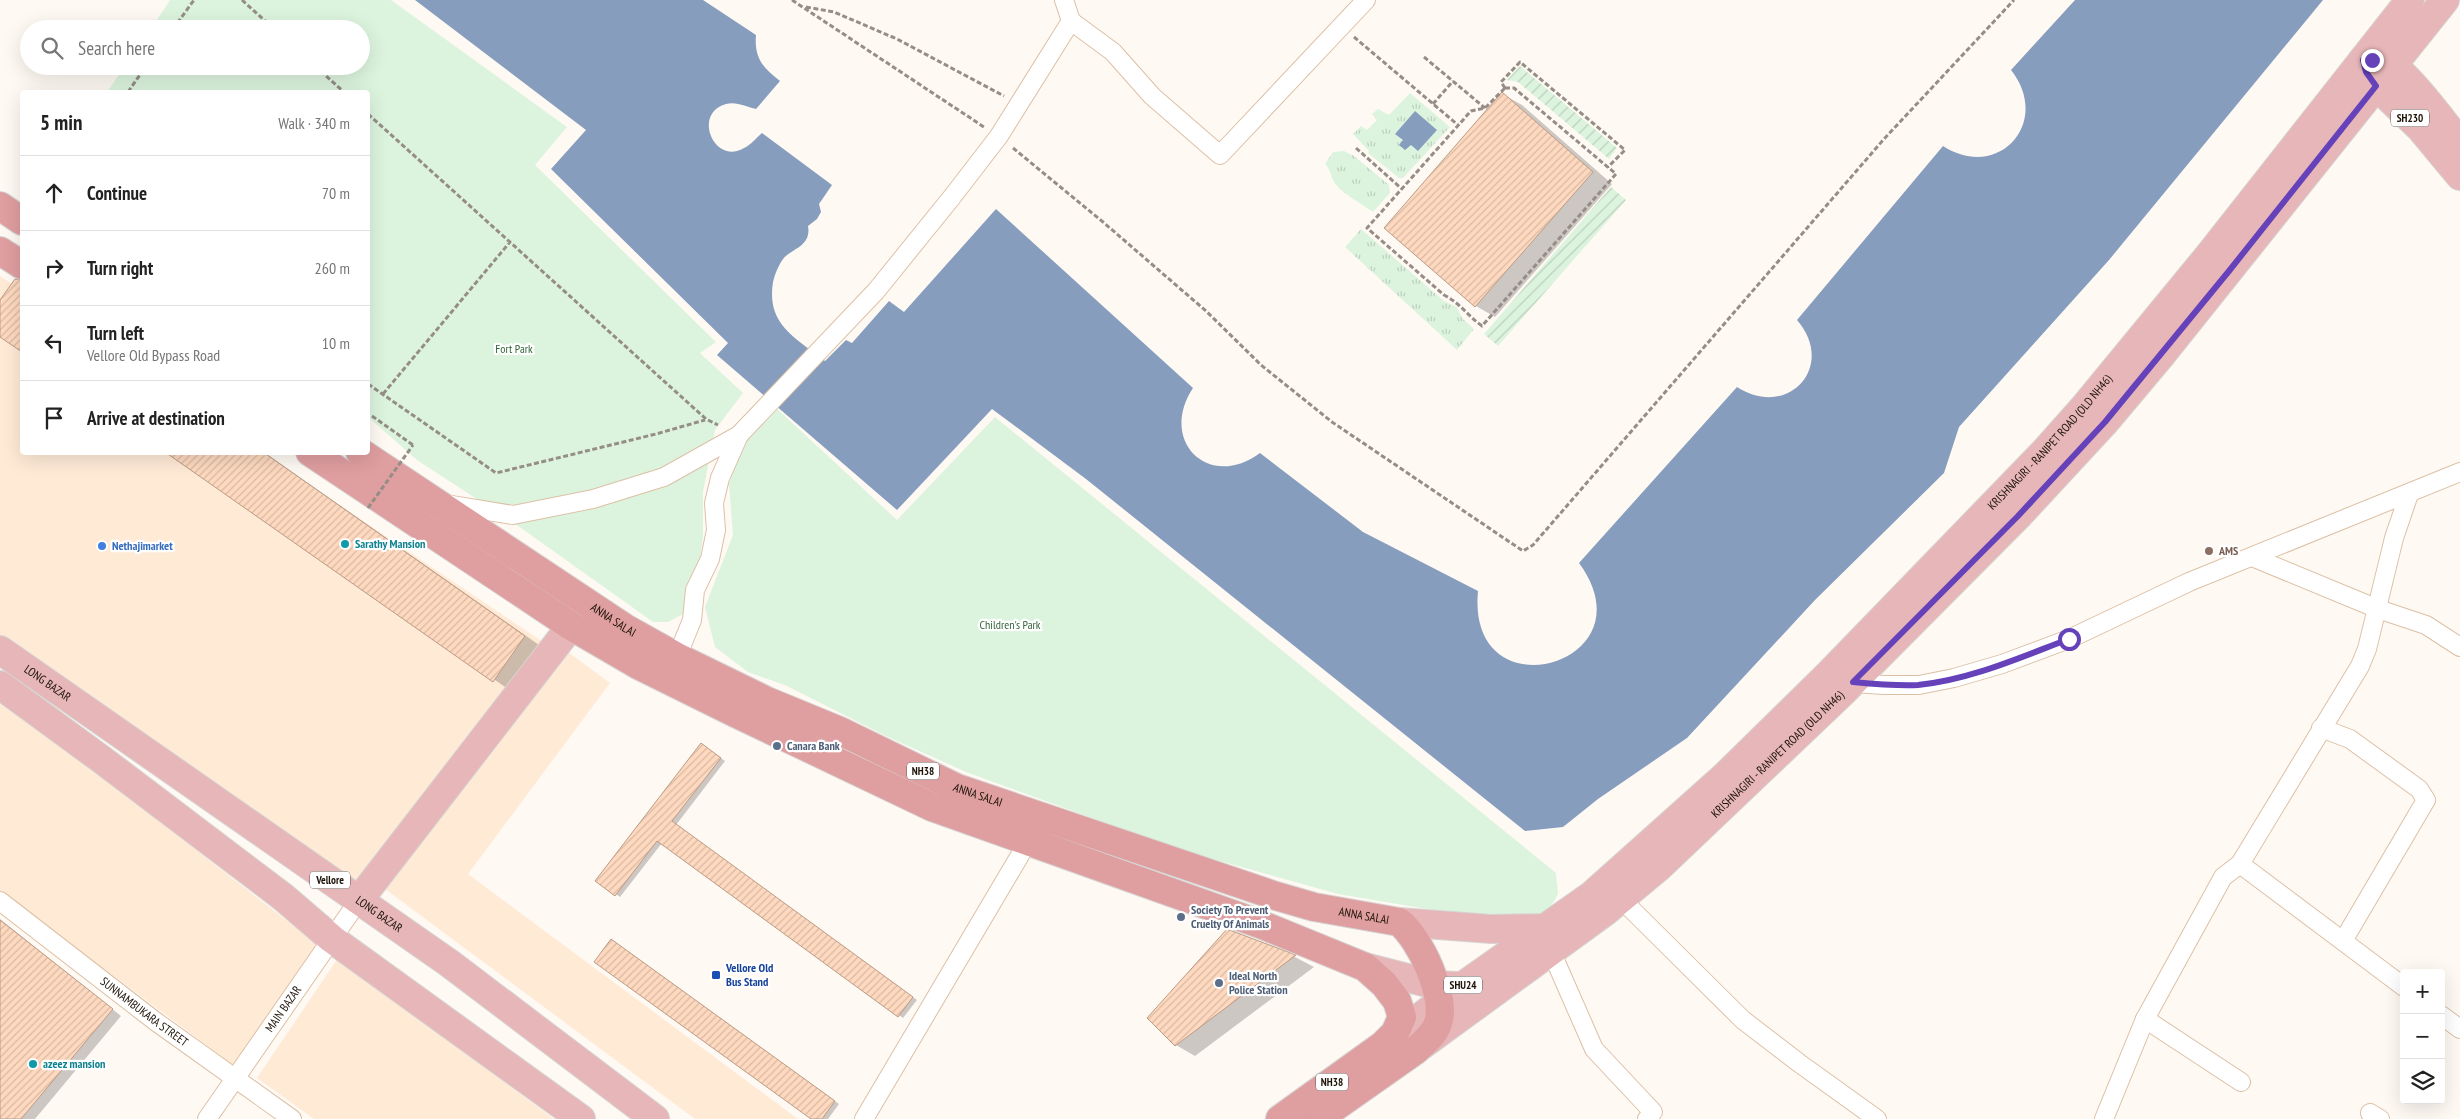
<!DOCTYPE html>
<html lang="en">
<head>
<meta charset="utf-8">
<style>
  body { margin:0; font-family:"PT Sans Narrow",sans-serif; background:#f2f2f2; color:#222 }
  .controls { position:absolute; right:15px; bottom:15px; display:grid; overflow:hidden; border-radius:5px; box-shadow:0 5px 20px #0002 }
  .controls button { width:45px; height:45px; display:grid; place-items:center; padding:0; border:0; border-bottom:1px solid #e0e0e0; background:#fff; color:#222; font:25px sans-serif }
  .stop { position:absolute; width:15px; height:15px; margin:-11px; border:4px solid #6541ba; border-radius:50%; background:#fff }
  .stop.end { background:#6541ba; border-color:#fff; box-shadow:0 1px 5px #0008 }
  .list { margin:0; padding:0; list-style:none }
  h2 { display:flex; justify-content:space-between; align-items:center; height:65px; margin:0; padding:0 20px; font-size:21px }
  h2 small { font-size:16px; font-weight:400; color:#767676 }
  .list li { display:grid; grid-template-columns:32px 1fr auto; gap:15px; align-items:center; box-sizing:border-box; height:75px; padding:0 20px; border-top:1px solid #e0e0e0 }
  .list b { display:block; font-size:19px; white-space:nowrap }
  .list p { margin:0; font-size:16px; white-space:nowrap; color:#767676 }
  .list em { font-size:16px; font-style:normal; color:#767676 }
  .icon { flex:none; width:28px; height:28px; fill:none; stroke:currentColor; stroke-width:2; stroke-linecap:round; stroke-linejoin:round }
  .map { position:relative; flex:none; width:2460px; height:1119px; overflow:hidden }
  .search { position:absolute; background:#fff; box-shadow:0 5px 20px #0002; left:20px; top:20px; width:350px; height:55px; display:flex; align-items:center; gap:12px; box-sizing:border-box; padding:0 18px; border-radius:28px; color:#767676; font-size:19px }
  .panel { position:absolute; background:#fff; box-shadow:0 5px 20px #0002; left:20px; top:90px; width:350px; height:365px; border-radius:5px }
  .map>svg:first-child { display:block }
  .built { fill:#ffead6 }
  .grass { fill:url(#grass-tufts) }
  .park { fill:#dcf4de }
  .garden { fill:url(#garden-furrows) }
  .water { fill:#869dbd }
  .shadow { fill:#0003 }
  .building { fill:url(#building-hatch); stroke:#bb9b85 }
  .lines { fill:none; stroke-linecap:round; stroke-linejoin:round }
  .minor-casing { stroke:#dcc0a5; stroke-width:20 }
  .primary-casing { stroke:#d6d5d3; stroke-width:30 }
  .trunk-casing { stroke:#d6d5d3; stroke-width:30 }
  .path { stroke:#958d86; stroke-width:3; stroke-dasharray:5 2.5; stroke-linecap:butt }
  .minor { stroke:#fff; stroke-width:18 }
  .primary { stroke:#e7b6b8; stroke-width:28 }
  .trunk { stroke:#df9ea0; stroke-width:28 }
  .path-bridge { stroke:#958d86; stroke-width:3; stroke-dasharray:5 2.5; stroke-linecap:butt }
  .route { stroke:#6541ba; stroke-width:6 }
  .culture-dot { fill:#0f9aa8; stroke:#fff; stroke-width:2 }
  .shop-dot { fill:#3f7fe0; stroke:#fff; stroke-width:2 }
  .education-dot { fill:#8d6e63; stroke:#fff; stroke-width:2 }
  .service-dot { fill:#5c6f8a; stroke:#fff; stroke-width:2 }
  .transit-dot { fill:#1a4fb4; stroke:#fff; stroke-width:2 }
  .labels { text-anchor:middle; stroke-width:4.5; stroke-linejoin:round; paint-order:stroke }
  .shield { fill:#fff; stroke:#615a53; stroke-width:1 }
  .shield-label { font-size:11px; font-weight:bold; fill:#1d1309 }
  .park-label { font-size:12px; fill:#35643a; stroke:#fff }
  .street-label { font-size:12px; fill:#1d1309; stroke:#fff }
  .culture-label { font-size:12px; font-weight:bold; fill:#0d838f; stroke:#fff; text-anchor:start }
  .shop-label { font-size:12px; font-weight:bold; fill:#366cbe; stroke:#fff; text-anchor:start }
  .education-label { font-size:12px; font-weight:bold; fill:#785e54; stroke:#fff; text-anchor:start }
  .service-label { font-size:12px; font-weight:bold; fill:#4e5e75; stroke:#fff; text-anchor:start }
  .transit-label { font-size:12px; font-weight:bold; fill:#164399; stroke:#fff; text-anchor:start }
</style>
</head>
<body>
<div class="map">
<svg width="2460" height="1119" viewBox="0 0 2460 1119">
  <defs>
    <pattern id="grass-tufts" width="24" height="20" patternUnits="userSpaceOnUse" patternTransform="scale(1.25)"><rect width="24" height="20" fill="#dcf4de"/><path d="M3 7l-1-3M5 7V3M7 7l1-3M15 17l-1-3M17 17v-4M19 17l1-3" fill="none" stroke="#bcd0bd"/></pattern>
    <pattern id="garden-furrows" width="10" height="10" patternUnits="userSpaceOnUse" patternTransform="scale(1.25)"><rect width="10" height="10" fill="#dcf4de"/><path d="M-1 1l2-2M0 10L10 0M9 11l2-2" fill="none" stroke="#bcd0bd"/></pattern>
    <pattern id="building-hatch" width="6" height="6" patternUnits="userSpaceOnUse" patternTransform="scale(1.25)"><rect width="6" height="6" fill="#fed9bf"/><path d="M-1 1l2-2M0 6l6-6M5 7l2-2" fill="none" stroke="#d9b9a3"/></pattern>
  </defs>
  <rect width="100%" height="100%" fill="#fff9f4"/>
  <!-- built -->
  <path class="built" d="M0,276l22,15v161l240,1 284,191 -190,245 -356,-248z
    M564,649l46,34 -142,191 330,245h-103l-310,-230z
    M0,697l318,248 -85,120 -233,-174z
    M338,958l216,161h-240l-57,-41z"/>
  <!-- grass -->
  <path class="grass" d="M1410,93l40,34 -47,51h-4l-31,-25 1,-2 -16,-17 8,-8 6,4 10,-10 -5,-6 6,-5 11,6z
    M1344,151l10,5 35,29 1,8 -17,19c-10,-7 -33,-20 -39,-30 -4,-7 -3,-12 -9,-18l8,-12z
    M1361,229l83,72 13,6 5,11 12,11 -17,21 -112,-103z"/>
  <!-- park -->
  <path class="park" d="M170,0h221l176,127 -32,38 181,177 -16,11 43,40 -28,37 -12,62v45l-3,22 -12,26 1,13 -6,16 -15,8h-15l-132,-94 -104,-68 -49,-43v-325h-261l18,-26h236v-37h-210z
    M774,406l123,114 98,-103 561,456 2,21 -8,14 -21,12 -96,-10 -95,-16 -158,-44 -214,-78 -80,-36 -99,-50 -39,-14 -33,-25 -10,-40 28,-72 -4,-51 15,-44z"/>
  <!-- garden -->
  <path class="garden" d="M1520,66l97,82 -8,11 -91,-77 -11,-2z
    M1611,187l15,13 -128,146 -14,-12z"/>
  <!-- water -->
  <path class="water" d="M415,0h288l53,35c-2,23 7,33 24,46l-24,28c-9,-2 -20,-8 -30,-5 -34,9 -12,62 18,44 7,-3 12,-10 18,-15l70,52 -13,19 2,8 -4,7 -9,7c3,17 -10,21 -21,29 -7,5 -12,19 -14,27 -7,43 23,56 52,79l21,-21 6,3 37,-42 15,11 92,-103 197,179c-35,53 16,103 67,65l103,79 115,59c-12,126 176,74 101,-28l158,-176c51,33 100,-21 60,-67l146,-174c56,36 109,-24 68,-76l64,-70h248l-214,260 -150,167 -15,46 -129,127 -128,138 -89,61 -35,28 -38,4 -439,-352 -94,-70 -95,101 -180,-155 11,-12 -177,-174 35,-39z
    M1415,111l22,19 -19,21 -7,-6 -6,5 -6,-5 4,-5 -8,-6z"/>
  <!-- shadow -->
  <path class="shadow" d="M1502,94l20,11 90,79 -117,133 -19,-11z
    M16,281l6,3v67l-22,-16v-32z
    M168,452h96l275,193 -31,44z
    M705,747l20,14 -49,64 241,175 -14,18 -241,-175 -42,54 -23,-17z
    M0,919l121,97 -86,103h-35z
    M1228,930l67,27 19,10 -119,89 -19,-11z
    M616,943l223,161 -11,15h-15z"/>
  <!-- building -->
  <path class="building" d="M1502,92l91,80 -118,135 -91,-79z
    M15,279l7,1v72l-22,-15v-37z
    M165,452h98l262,184 -32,46z
    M701,743l20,15 -49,63 241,176 -15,20 -241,-176 -42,55 -20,-15z
    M0,920l113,89 -92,110h-21z
    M1227,929l69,26 -121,91 -28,-28z
    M611,939l224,162 -13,18h-11l-217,-157z"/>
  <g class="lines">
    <defs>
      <g id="minor">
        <path d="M1064,0l7,21 42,31 39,44 68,59 146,-155"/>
        <path d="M446,504l67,11 80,-16 71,-22 75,-42 137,-144 76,-94 47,-61 72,-115"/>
        <path d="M2252,557l126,52 48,16 34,22"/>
        <path d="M677,657l15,-37 3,-30 15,-31 6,-29 -2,-27 6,-25 19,-43"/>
        <path d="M1853,683l31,2h35l35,-7 48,-14 67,-25 120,-57 271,-110"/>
        <path d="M2321,728l29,11 69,50 7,11 -83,141"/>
        <path d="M2240,864l164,123"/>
        <path d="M1621,899l122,121 56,43 78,56"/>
        <path id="s1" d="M0,901l155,120 137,98"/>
        <path d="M1551,951l43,98 59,63 -6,7"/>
        <path d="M2441,1015l19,14"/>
        <path d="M2145,1019l96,63"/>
        <path d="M2370,1113l10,6"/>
        <path id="s2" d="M207,1119l152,-219"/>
        <path d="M864,1119l165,-279"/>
        <path d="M2104,1119l41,-100 78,-142 17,-13 120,-198 7,-17 27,-111 15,-44"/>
      </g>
      <g id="primary">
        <path d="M2460,143c-14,-18 -54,-72 -73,-81 -8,-3 -16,-2 -24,-2l7,20 51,49 39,47"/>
        <path id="s3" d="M0,650l449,313 206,156"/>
        <path d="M0,685l101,74 182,138 49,42 249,180"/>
        <path d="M359,900l212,-274"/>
        <path d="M1399,922l92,7 54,-1"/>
        <path d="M1365,967l70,18 22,1"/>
        <path id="s4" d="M1386,1043l54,-41 152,-107 132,-118 105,-103 216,-223 40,-45 125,-152 200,-254"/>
        <path id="s5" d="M1422,1045l184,-134 53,-44 185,-176 174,-175 87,-94 58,-69 282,-353"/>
      </g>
      <g id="trunk">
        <path d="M0,206l22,15"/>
        <path d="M0,251l22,14"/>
        <path d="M310,452l261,174 67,39 97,48 197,94 328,117 105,43 19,17 13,17 5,16 -7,16 -12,12 -103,74"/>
        <path id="s6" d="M360,452l265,176 52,29 90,44 73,30 117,57 319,108 38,11 85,15c21,16 48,75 39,101 -3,11 -14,19 -22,27l-98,69"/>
      </g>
    </defs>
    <!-- minor casing -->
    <use href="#minor" class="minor-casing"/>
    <!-- primary casing -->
    <use href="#primary" class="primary-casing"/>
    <!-- trunk casing -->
    <use href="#trunk" class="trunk-casing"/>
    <!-- path -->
    <path class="path" d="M242,0l32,29
      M792,0l192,127
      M806,7l28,5 63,27 107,57
      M173,29l21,-29
      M1354,37l104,88
      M1424,57l61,51
      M315,66l29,26
      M1505,88h9l102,86 -134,152c-14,-10 -22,-23 -38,-31l-77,-67 104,-117 14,-3z
      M1505,88l-4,-6 19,-20 105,88 -17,17
      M128,92l18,-26
      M1433,104l20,-23
      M368,114l338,305 12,6
      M1013,148l90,74 103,89 55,54 71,57 191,129 10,-6 351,-406 130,-139
      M1356,148l46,41
      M368,384l128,89 160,-39 49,-14
      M383,394l127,-152
      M372,416l41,29"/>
    <!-- minor -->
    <use href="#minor" class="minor"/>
    <!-- primary -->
    <use href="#primary" class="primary"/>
    <!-- trunk -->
    <use href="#trunk" class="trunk"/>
    <!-- path-bridge -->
    <path class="path-bridge" d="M368,508l45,-63"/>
  </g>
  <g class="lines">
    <!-- route -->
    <path class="route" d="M2069,639c-48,18 -99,41 -151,46 -22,1 -44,-1 -65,-3l165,-166 87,-94 124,-151 147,-185 -10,-14 -3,-12h9"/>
  </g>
  <!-- markers -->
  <g class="culture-dot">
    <circle cx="345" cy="544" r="5"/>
    <circle cx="33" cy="1064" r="5"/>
  </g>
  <circle class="shop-dot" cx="102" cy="546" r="5"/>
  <circle class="education-dot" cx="2209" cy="551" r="5"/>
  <g class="service-dot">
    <circle cx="777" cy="746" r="5"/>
    <circle cx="1181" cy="917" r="5"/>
    <circle cx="1219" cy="983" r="5"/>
  </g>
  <rect class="transit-dot" x="711" y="970" width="10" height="10" rx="2.5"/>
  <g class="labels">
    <!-- shield labels -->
    <g class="shield">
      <rect x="2391" y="109.5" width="38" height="17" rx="4"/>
      <rect x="907" y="762.5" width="32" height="17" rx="4"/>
      <rect x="310" y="871.5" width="40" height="17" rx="4"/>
      <rect x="1444" y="976.5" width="38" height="17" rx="4"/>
      <rect x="1316" y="1073.5" width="32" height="17" rx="4"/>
    </g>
    <g class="shield-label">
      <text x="2410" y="122">SH230</text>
      <text x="923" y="775">NH38</text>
      <text x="330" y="884">Vellore</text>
      <text x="1463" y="989">SHU24</text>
      <text x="1332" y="1086">NH38</text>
    </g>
    <!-- park labels -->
    <g class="park-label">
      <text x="514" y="353">Fort Park</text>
      <text x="1010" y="629">Children's Park</text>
    </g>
    <!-- street labels -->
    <g class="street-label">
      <text dy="4" stroke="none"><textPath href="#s4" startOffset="898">KRISHNAGIRI - RANIPET ROAD (OLD NH46)</textPath></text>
      <text dy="4" stroke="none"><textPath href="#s6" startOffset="304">ANNA SALAI</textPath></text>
      <text dy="4" stroke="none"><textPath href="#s3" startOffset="58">LONG BAZAR</textPath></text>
      <text dy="4" stroke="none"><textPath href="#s5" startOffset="460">KRISHNAGIRI - RANIPET ROAD (OLD NH46)</textPath></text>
      <text dy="4" stroke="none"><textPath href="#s6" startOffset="709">ANNA SALAI</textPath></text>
      <text dy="4" stroke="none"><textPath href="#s3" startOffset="462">LONG BAZAR</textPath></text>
      <text dy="4" stroke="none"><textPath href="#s6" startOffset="1114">ANNA SALAI</textPath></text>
      <text dy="4" stroke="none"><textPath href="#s2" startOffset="134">MAIN BAZAR</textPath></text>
      <text dy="4" stroke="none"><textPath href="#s1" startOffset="182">SUNNAMBUKARA STREET</textPath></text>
    </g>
    <!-- culture labels -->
    <g class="culture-label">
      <text x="355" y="548">Sarathy Mansion</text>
      <text x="43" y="1068">azeez mansion</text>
    </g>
    <!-- shop labels -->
    <g class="shop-label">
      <text x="112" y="550">Nethajimarket</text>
    </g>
    <!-- education labels -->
    <g class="education-label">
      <text x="2219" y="555">AMS</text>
    </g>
    <!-- service labels -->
    <g class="service-label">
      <text x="787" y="750">Canara Bank</text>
      <text x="1191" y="914">Society To Prevent<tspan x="1191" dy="14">Cruelty Of Animals</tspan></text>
      <text x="1229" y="980">Ideal North<tspan x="1229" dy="14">Police Station</tspan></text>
    </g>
    <!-- transit labels -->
    <g class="transit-label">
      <text x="726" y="972">Vellore Old<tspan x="726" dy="14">Bus Stand</tspan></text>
    </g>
  </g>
</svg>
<div class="controls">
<button>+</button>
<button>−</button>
<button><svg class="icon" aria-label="layers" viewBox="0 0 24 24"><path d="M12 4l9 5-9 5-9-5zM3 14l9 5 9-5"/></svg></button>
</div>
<div class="stop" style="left:2069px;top:639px"></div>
<div class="stop end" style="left:2372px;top:60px"></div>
<div class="search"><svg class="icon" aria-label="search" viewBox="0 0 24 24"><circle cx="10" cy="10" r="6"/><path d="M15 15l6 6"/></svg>Search here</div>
<section class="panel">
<h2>5 min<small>Walk · 340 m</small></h2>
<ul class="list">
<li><svg class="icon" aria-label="ahead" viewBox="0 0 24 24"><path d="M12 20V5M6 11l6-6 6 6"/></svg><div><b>Continue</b></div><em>70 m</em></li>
<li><svg class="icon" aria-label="right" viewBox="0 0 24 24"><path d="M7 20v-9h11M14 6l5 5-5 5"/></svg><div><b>Turn right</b></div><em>260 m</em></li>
<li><svg class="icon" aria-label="left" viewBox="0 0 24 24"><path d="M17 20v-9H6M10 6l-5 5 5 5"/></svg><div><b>Turn left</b><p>Vellore Old Bypass Road</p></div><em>10 m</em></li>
<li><svg class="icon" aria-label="arrive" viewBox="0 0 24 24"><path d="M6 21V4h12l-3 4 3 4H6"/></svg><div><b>Arrive at destination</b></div></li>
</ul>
</section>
</div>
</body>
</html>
